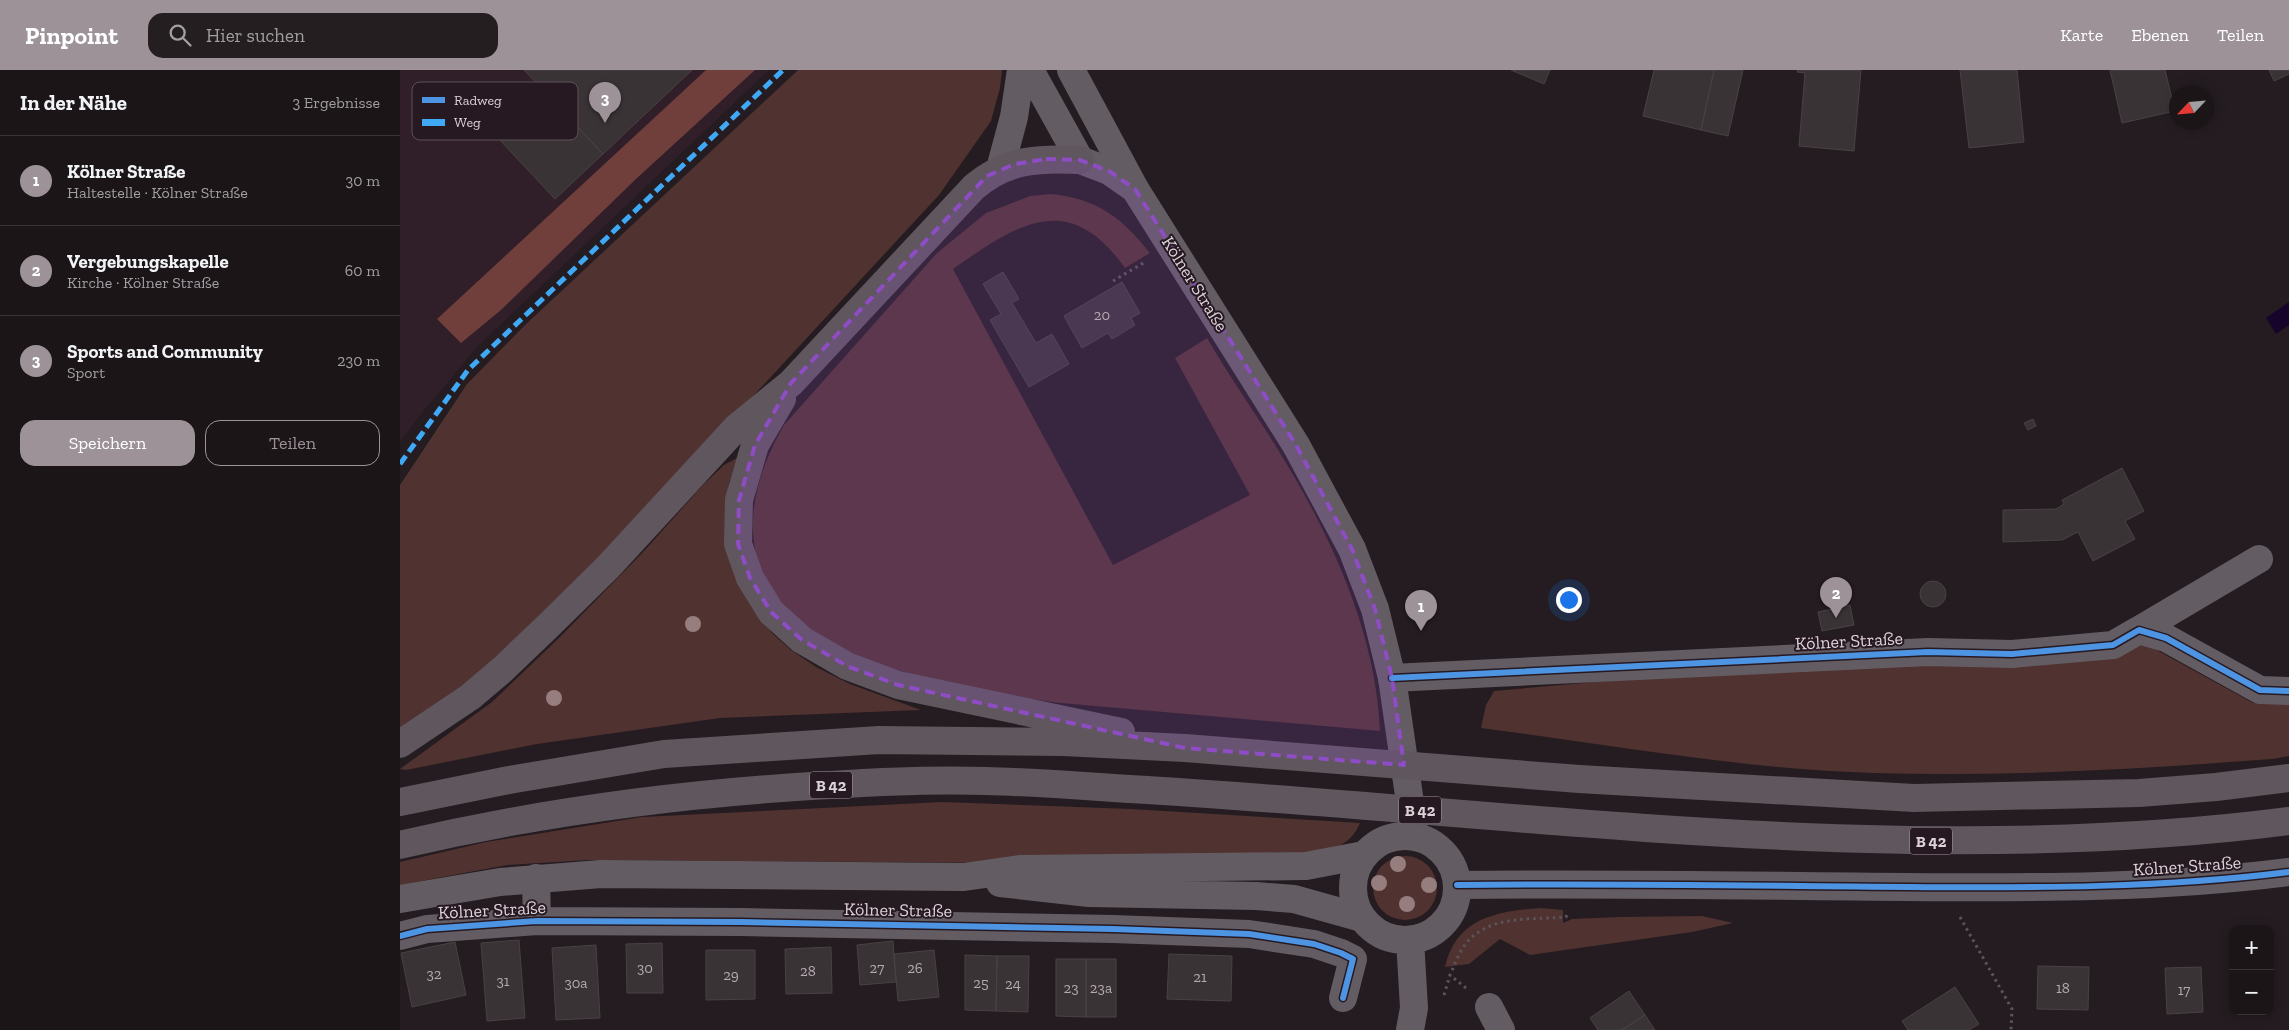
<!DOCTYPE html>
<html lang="de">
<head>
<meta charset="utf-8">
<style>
  body { margin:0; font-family:"Zilla Slab",serif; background:#241e21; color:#f1f3f6 }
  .controls { position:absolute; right:15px; bottom:15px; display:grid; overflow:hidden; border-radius:10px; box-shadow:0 2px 12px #0003 }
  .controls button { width:45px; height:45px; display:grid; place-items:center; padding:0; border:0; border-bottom:1px solid #393437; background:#1b1518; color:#f1f3f6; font:25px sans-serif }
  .compass { position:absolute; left:1769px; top:15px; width:45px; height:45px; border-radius:50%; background:#1b1518; box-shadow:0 2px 12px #0003; rotate:244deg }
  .you { position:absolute; left:1168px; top:529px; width:18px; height:18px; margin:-12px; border:4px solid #fff; border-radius:50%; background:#1a73e8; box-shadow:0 0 0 8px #1a73e833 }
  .badge { display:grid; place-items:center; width:32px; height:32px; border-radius:50%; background:#9c9298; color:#fff; font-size:16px; font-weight:700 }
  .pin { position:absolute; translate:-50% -41px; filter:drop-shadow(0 1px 2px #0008) }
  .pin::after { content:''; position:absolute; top:26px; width:18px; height:15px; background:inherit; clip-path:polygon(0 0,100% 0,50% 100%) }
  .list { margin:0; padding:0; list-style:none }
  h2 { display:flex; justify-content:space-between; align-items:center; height:65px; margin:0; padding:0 20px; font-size:21px }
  h2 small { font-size:16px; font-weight:400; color:#a09fa2 }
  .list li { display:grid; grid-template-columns:32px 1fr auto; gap:15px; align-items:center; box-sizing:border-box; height:90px; padding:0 20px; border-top:1px solid #393437 }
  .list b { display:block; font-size:19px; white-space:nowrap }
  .list p { margin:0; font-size:16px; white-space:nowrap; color:#a09fa2 }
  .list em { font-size:16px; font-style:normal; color:#a09fa2 }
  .actions { display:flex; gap:10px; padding:15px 20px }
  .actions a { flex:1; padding:11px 0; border:1px solid #9c9298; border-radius:15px; text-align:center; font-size:18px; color:#9c9298 }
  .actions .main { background:#9c9298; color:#fff }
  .icon { flex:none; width:28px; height:28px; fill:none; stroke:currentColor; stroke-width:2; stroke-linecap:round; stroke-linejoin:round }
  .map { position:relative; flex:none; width:1889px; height:960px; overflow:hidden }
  header { display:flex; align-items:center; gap:30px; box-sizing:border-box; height:70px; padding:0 25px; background:#9c9298; color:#fff }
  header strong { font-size:24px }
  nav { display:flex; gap:28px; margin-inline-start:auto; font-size:18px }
  .search { width:350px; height:45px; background:#241e21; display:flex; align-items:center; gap:12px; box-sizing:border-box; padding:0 18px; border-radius:15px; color:#a09fa2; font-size:19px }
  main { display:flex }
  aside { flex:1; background:#1b1518 }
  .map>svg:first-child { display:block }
  .built { fill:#301e29 }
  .green { fill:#503230 }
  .forest { fill:#703e3b }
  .water { fill:#17042a }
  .building { fill:#3a3336; stroke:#494244 }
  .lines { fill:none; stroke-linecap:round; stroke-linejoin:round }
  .path { stroke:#5a5559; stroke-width:3; stroke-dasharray:2.5 4; stroke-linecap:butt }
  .minor { stroke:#635d63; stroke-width:28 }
  .tertiary { stroke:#635d63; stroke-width:28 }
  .trunk { stroke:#5f565e; stroke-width:28 }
  .quiet { stroke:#3fa9f5; stroke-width:5; stroke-dasharray:10 5; stroke-linecap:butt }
  .cycleway-casing { stroke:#271921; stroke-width:9 }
  .cycleway { stroke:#4d94e3; stroke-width:6 }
  .tree { fill:#977e7e }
  .marked { fill:#8e4dc4; fill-opacity:0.2; stroke:#8e4dc4; stroke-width:4; stroke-dasharray:10 6; stroke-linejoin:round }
  .labels { text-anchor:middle; stroke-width:4; stroke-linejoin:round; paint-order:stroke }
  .number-label { font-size:15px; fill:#b4aab0 }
  .shield { fill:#271921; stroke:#a69aa1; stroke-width:1 }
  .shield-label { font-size:16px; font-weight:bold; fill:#dcd2d8 }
  .street-label { font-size:18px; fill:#dcd2d8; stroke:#271921 }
  .key { fill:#271921; stroke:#5d5058; stroke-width:1 }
  .key-label { font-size:14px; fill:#dcd2d8 }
</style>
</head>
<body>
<header>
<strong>Pinpoint</strong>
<div class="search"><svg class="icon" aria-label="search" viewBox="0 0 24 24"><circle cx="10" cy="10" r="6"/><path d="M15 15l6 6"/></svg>Hier suchen</div>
<nav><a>Karte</a><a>Ebenen</a><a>Teilen</a></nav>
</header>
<main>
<aside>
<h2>In der Nähe<small>3 Ergebnisse</small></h2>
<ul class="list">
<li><span class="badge">1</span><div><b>Kölner Straße</b><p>Haltestelle · Kölner Straße</p></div><em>30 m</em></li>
<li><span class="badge">2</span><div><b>Vergebungskapelle</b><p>Kirche · Kölner Straße</p></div><em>60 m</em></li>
<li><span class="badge">3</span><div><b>Sports and Community</b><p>Sport</p></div><em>230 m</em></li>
</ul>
<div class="actions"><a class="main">Speichern</a><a>Teilen</a></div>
</aside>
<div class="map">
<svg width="1889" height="960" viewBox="0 0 1889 960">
  <rect width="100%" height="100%" fill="#241c20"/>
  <!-- built -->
  <path class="built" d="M0,0h369l-292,277 -64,77 -13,19z"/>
  <!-- green -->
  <path class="green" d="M398,0h204l-2,18 -9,33 -52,74 -209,226 -174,182 -73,67 -53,41 -30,18v-244l67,-101 58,-59z
    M651,124c47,5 70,23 99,59l-25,15c-57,-80 -107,-44 -172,1l160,296 137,-70 -75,-137 32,-20c22,38 47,73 70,110 52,84 99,182 103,283l-319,-28c-75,-9 -200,-31 -259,-79 -68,-55 -57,-132 -18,-199l153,-172 49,-40 44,-17z
    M337,388l-8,25 -3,21 28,106 18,23 19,17 25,17 34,17 71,26 -201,8 -183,26 -131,26 -6,-1 92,-67 68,-65 85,-87 58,-65 21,-20z
    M1742,572l111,61h36v53l-17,3c-133,10 -265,18 -399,14 -131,-4 -262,-28 -392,-45l5,-23 8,-14 237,-21z
    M542,732l189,7 229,14c-9,22 -25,25 -46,31l-284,9 -442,-3 -81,5 -107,20v-23l86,-20 156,-25z
    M973 818a32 32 0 1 1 64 0a32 32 0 1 1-64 0Z
    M1141,838l22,2v13l9,-4 48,-2 82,-1 31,7 -41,9 -162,23 -30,-16 -31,25 -24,3c11,-49 52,-56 96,-59z"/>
  <!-- forest -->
  <path class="forest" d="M306,0h49l-119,109 -135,131 -40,33 -24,-24z"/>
  <!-- water -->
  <path class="water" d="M1889,232v23l-13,9 -10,-16z"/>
  <!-- building -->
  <path class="building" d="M124,0h168l-89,84z
    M1111,0h39l-6,14z
    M1254,0h60l-13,60 -58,-14z
    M1314,0h29l-15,66 -27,-6z
    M1398,0h63l-7,81 -55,-5 6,-73 -8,-1z
    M1560,0h57l7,72 -55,6z
    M1710,0h55l10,41 -53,12z
    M1869,0h20v4l-15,7z
    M145,22l58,62 -48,45 -58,-62z
    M603,202l16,27 -7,4 24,40 16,-9 17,30 -40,23 -39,-67 11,-6 -18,-30z
    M722,212l18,31 -9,5 4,7 -23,14 -4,-6 -26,15 -18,-32z
    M1633,349l3,7 -8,4 -4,-7z
    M1722,398l22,43 -19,10 10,18 -42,22 -15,-29 -16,8 -59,2v-32l53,-1 8,-5 -2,-4z
    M1520 524a13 13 0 1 1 26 0a13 13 0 1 1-26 0Z
    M1450,535l4,20 -32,6 -4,-19z
    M119,870l6,78 -38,3 -6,-78z
    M493,871l3,41 -36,3 -3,-40z
    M55,872l11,53 -54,12 -11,-54z
    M262,873l1,50h-36l-1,-49z
    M196,875l4,73 -44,2 -4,-72z
    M431,877l1,46 -46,1 -1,-45z
    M306,880h49v49l-49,1z
    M534,880l5,47 -41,4 -4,-47z
    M769,884l63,2 -1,45 -64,-2z
    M565,885l32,1 -1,55 -31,-1z
    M597,886h32l-1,56 -32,-1z
    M656,889h30v58l-30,-1z
    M686,889h30v58h-30z
    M1638,896l51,1 -1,43 -51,-1z
    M1801,897l2,45 -36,2 -2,-46z
    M1555,917l24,37 -10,6h-61l-6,-9z
    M1229,921l16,24 -23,15h-24l-8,-12z
    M1245,945l10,15h-33z"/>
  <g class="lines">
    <!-- path -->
    <path class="path" d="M713,211l32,-19
      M1560,847l52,92 -1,21
      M1066,918l-16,-13c6,-13 11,-29 22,-38 25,-22 63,-17 94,-20l1,-3
      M1044,925l6,-20"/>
    <!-- minor -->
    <path class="minor" d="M630,0l50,90
      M671,0l64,119
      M600,99l14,-52 7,-47
      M1739,560l120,-71
      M992,608l536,-26 84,2 101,-9 26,-15 27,8 94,52 29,1
      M136,808l1,43
      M0,866l27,-7 110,-8 204,1 372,7 136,5 65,10 27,9 12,6 -10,39
      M1089,937l12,23"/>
    <!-- tertiary -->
    <path class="tertiary" d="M680,90l29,11 26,18 161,256 56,104 23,60 17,69 23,159
      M953 818a52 52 0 1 1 104 0a52 52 0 1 1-104 0Z
      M600,813l89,10 167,3 38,3 68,19
      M1057,815c151,-2 301,1 452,2 127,1 254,1 380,-15
      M0,829l100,-17 101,-8 363,3 56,-8 286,-3 58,-11
      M1010,870l4,68 -4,22"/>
    <!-- trunk -->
    <path class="trunk" d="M382,329l-27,46 -16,55 -1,44 12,34 21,34 31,28 45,26 51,19 223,47
      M0,674l70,-47 33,-28 45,-43 60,-59 129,-140 54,-44 183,-196c33,-28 65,-29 106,-27
      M0,732l109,-22 155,-26 215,-14 184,2 122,6 394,31 335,19 225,-5 77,-6 73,-9
      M0,775c131,-31 262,-49 396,-58 63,-4 127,-8 190,-6 48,1 95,5 143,8 386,22 774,82 1160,32"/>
    <!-- quiet -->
    <path class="quiet" d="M0,394l68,-94 315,-300"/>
    <defs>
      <path id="cycleway" d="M992,608l536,-26 84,2 101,-9 26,-15 27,8 94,52 29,1
        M1057,815c151,-2 301,1 452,2 127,1 254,1 380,-15
        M0,866l27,-7 110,-8 204,1 372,7 136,5 65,10 27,9 12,6 -10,39"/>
    </defs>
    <!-- cycleway casing -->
    <use href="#cycleway" class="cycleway-casing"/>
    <!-- cycleway -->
    <use href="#cycleway" class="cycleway"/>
  </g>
  <!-- trees -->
  <g class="tree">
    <circle cx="293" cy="554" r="8"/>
    <circle cx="154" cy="628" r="8"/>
    <circle cx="998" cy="794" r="8"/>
    <circle cx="979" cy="813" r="8"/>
    <circle cx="1029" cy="815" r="8"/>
    <circle cx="1007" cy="834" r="8"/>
  </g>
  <!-- marked area -->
  <path class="marked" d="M646,89l34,1 29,11 26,18 161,256 56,104 23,60 17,69 12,87 -219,-17 -287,-63 -51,-19 -45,-26 -31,-28 -21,-34 -12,-34 1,-44 16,-55 36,-62 196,-207 28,-12z"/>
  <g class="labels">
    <!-- number labels -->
    <g class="number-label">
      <text x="702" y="250">20</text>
      <text x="245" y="903">30</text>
      <text x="477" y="903">27</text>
      <text x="515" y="903">26</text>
      <text x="408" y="906">28</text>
      <text x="34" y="909">32</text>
      <text x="331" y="910">29</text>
      <text x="800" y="912">21</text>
      <text x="103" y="916">31</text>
      <text x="176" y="918">30a</text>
      <text x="581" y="918">25</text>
      <text x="613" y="919">24</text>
      <text x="671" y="923">23</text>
      <text x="701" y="923">23a</text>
      <text x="1663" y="923">18</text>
      <text x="1784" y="925">17</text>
    </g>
    <!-- shield labels -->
    <g class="shield">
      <rect x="410" y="701.5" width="42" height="27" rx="4"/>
      <rect x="999" y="726.5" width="42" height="27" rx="4"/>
      <rect x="1510" y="757.5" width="42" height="27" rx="4"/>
    </g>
    <g class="shield-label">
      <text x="431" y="721">B 42</text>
      <text x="1020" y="746">B 42</text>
      <text x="1531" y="777">B 42</text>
    </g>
    <!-- street labels -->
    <g class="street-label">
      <text transform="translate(795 214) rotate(58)" y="6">Kölner Straße</text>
      <text transform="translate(1449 571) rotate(-3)" y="6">Kölner Straße</text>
      <text transform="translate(1787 796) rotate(-4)" y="6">Kölner Straße</text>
      <text transform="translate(92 840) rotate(-3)" y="6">Kölner Straße</text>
      <text transform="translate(498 840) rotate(1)" y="6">Kölner Straße</text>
    </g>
  </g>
  <!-- legend -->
  <rect x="12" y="12" width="166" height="58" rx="8" class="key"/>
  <rect x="22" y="27" width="23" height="6" fill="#4d94e3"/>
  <rect x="22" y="49" width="23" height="7" fill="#3fa9f5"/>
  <g class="key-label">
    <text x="54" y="35">Radweg</text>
    <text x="54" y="57">Weg</text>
  </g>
</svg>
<div class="controls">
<button>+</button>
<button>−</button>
</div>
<svg class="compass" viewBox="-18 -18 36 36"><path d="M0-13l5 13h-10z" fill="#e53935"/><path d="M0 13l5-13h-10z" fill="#a09fa2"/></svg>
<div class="you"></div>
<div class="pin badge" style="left:1021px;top:561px">1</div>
<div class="pin badge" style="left:1436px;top:548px">2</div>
<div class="pin badge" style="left:205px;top:53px">3</div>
</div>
</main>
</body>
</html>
